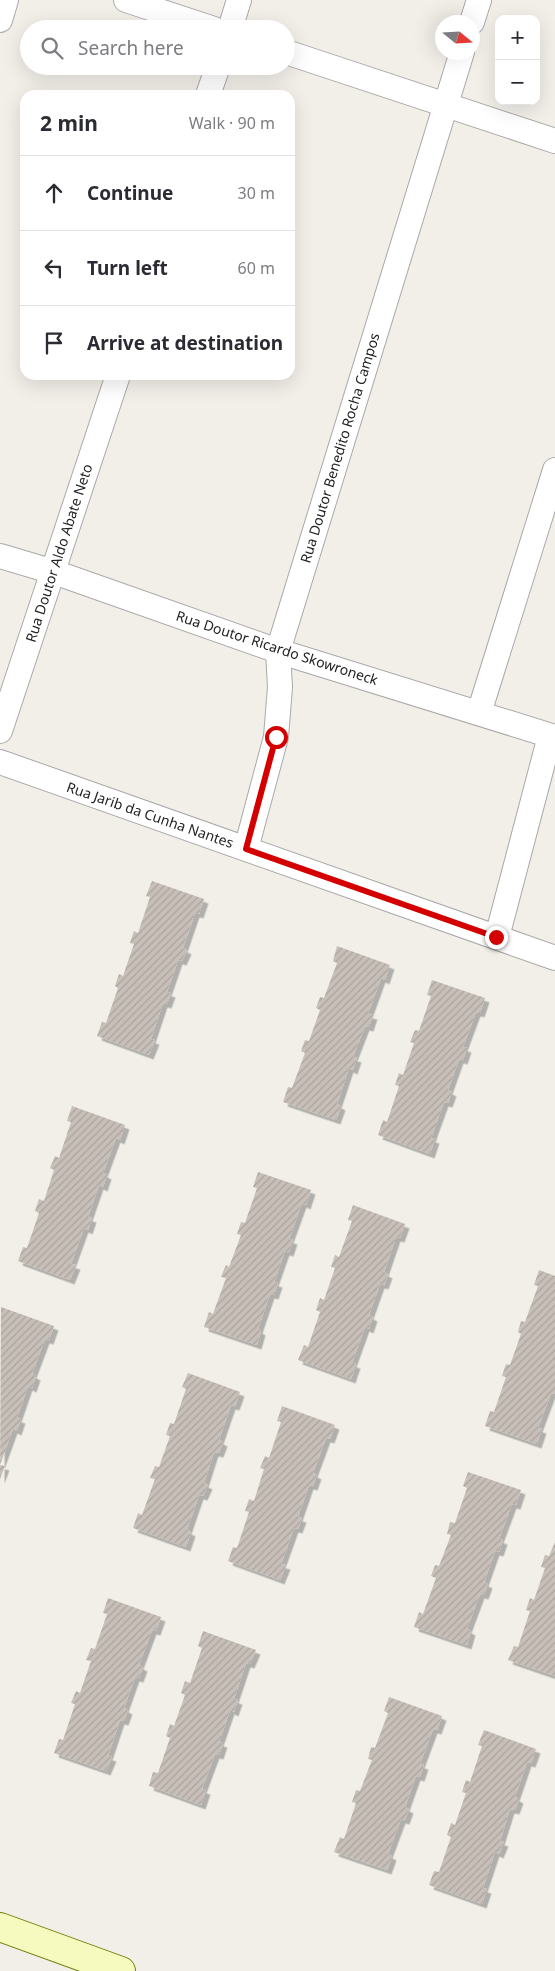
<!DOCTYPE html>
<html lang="en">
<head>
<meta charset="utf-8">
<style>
  body { margin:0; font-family:"Noto Sans",sans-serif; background:#f7f7f7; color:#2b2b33 }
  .controls { position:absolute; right:15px; top:15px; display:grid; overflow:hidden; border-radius:10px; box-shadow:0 5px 20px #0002 }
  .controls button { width:45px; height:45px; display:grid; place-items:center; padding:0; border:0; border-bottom:1px solid #e1e1e2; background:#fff; color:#2b2b33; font:25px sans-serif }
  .compass { position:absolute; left:435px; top:15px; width:45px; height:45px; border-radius:50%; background:#fff; box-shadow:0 5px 20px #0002; rotate:108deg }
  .stop { position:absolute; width:15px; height:15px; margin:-11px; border:4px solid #d40000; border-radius:50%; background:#fff }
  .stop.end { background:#d40000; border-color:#fff; box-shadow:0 1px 5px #0008 }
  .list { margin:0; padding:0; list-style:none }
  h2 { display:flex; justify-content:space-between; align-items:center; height:65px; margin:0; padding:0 20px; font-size:21px }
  h2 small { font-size:16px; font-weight:400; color:#7c7c81 }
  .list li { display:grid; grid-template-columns:32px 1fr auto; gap:15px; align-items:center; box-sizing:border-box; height:75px; padding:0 20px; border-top:1px solid #e1e1e2 }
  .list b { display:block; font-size:19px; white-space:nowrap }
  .list em { font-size:16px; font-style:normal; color:#7c7c81 }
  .icon { flex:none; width:28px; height:28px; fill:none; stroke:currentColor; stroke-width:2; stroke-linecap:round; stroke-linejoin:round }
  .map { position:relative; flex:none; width:555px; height:1971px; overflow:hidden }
  .search { position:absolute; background:#fff; box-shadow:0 5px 20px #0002; left:20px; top:20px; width:275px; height:55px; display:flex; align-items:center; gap:12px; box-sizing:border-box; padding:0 18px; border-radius:28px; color:#7c7c81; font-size:19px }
  .panel { position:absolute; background:#fff; box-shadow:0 5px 20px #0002; left:20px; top:90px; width:275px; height:290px; border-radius:15px }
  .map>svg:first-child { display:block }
  .building { fill:url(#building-hatch); filter:url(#shadow) }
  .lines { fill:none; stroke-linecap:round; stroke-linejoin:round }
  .street-casing { stroke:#a9a9a9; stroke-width:26 }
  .secondary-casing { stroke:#707d05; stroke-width:30 }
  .street { stroke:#fff; stroke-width:24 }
  .secondary { stroke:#f7fabf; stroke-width:28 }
  .route { stroke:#d40000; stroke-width:6 }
  .labels { text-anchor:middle; stroke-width:5; stroke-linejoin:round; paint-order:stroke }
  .street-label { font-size:14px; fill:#222; stroke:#fff }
</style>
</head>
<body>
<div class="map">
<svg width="555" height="1971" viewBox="0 0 555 1971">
  <defs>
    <pattern id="building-hatch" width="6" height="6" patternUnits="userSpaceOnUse" patternTransform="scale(1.25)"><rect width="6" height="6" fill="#c7bfb8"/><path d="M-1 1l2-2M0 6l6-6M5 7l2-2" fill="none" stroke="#aba49e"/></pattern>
    <filter id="shadow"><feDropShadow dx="4.5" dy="4.5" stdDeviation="0" flood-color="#0004"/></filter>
  </defs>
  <rect width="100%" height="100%" fill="#f2efe9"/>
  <!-- building -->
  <path class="building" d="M152,881l52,18 -5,15 -4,-1 -12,35 4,2 -5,11 -4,-1 -11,32 4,1 -4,11 -4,-1 -12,36 4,1 -6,15 -52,-19 5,-14 4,1 12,-35 -3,-2 4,-12 4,2 11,-32 -4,-1 4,-12 4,2 12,-36 -4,-1z
    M337,946l53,19 -5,15 -4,-2 -13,36 5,1 -4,12 -4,-1 -12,31 4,1 -4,12 -4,-2 -12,36 4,2 -5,14 -53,-18 5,-15 4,1 13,-35 -4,-2 4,-11 4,1 11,-31 -4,-2 4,-11 4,1 13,-35 -4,-2z
    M432,980l53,18 -5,15 -4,-1 -13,35 4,1 -4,12 -4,-1 -11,31 4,2 -4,11 -4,-1 -13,36 4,1 -5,15 -52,-19 5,-15 4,2 12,-36 -4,-1 4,-12 4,2 11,-32 -4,-1 5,-12 4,1 12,-35 -4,-1z
    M72,1106l53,19 -5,15 -4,-2 -13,35 4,2 -4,12 -4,-2 -11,32 4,1 -4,12 -4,-2 -13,36 5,1 -6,15 -52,-19 5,-14 4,1 12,-35 -4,-2 4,-12 5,2 10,-31 -4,-2 5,-12 4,2 12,-36 -4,-1z
    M258,1172l53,18 -5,15 -4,-2 -13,36 4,1 -4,12 -4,-1 -11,31 4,1 -4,12 -4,-1 -12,35 3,2 -4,14 -53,-18 5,-15 4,2 13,-36 -5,-1 5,-12 3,2 12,-32 -4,-1 4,-12 4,1 12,-35 -4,-1z
    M353,1205l52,19 -5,14 -4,-1 -12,35 4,2 -4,11 -4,-1 -11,31 4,2 -4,12 -4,-2 -13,36 4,1 -5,15 -53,-19 6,-15 4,2 12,-35 -4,-2 4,-12 4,2 11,-32 -4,-1 4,-12 4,2 13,-36 -4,-1z
    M539,1270l16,6v118l-4,-1 -13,35 4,1 -5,15 -52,-18 5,-15 4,1 12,-35 -4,-1 4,-12 4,1 11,-31 -3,-2 3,-11 4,1 13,-36 -4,-1z
    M1,1307l53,19 -5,14 -4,-1 -13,35 4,2 -4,12 -4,-2 -11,32 4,1 -4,12 -4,-2 -13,36 5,1 -5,13z
    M188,1373l52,19 -5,14 -4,-1 -12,35 4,2 -4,11 -5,-1 -10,31 4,2 -5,11 -4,-1 -12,35 4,2 -5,15 -53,-19 5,-15 4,2 13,-36 -5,-1 5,-12 4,1 11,-31 -4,-1 4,-12 4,1 12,-35 -4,-2z
    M282,1406l53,19 -5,14 -4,-1 -13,35 4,2 -4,11 -4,-1 -11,32 4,1 -4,11 -4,-1 -13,36 5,1 -6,15 -52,-19 5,-14 4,1 12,-36 -4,-1 4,-12 5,2 10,-32 -4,-1 5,-12 4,2 12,-36 -4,-1z
    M468,1472l53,18 -5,15 -4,-1 -13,35 4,1 -4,12 -4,-1 -11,31 4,2 -4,11 -4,-1 -13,35 4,2 -4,14 -53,-18 5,-15 4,2 13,-36 -5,-2 4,-11 4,1 12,-31 -4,-1 3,-12 5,1 12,-35 -4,-2z
    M555,1542v134l-47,-16 6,-14 4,1 12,-36 -4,-1 4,-12 4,2 11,-32 -4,-1 4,-12 4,1z
    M108,1598l53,19 -5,14 -4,-1 -13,35 4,2 -4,11 -4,-1 -11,31 4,2 -4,11 -4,-1 -12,36 4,1 -6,14 -52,-18 5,-14 4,1 12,-36 -4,-1 5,-12 4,2 11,-32 -5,-1 5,-12 4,1 12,-35 -4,-1z
    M203,1631l53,19 -6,14 -4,-1 -12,36 4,1 -4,12 -4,-2 -11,32 4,1 -4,12 -4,-1 -13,35 4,1 -5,15 -52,-19 4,-14 5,1 12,-35 -4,-2 4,-12 4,2 11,-31 -4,-2 4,-12 5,2 12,-35 -4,-2z
    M389,1697l53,19 -5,14 -4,-1 -13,35 4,1 -4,12 -4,-1 -11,31 4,2 -4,11 -4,-1 -13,35 4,2 -5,14 -53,-18 6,-15 4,2 12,-36 -4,-1 4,-12 4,1 12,-31 -4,-1 3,-12 4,1 13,-35 -4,-2z
    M484,1730l52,19 -5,14 -4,-1 -12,35 4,2 -4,11 -5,-1 -10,32 4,1 -5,12 -4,-2 -12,36 4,1 -5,15 -53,-19 5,-14 5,1 12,-35 -4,-2 4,-12 4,2 11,-32 -4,-1 4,-12 4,2 12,-36 -4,-1z"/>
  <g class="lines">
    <defs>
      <path id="street" d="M126,0l88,29
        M0,20l6,-20
        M472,22l7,-22
        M230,29l9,-29
        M286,52l269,89
        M208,95l10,-29
        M0,556l54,16 224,79 277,86
        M479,713l76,-243
        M0,731l118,-356
        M0,762l555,196
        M246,849l30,-112 4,-50 -2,-36 184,-599
        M497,937l53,-201"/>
      <path id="secondary" d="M0,1927l121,44"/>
    </defs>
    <!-- street casing -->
    <use href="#street" class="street-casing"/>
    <!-- secondary casing -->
    <use href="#secondary" class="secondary-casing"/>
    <!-- street -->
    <use href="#street" class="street"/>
    <!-- secondary -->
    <use href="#secondary" class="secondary"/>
  </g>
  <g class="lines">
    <!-- route -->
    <path class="route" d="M276,737l-30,112 250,88"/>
  </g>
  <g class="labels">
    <!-- street labels -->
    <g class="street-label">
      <text transform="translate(340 448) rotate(-73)" y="5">Rua Doutor Benedito Rocha Campos</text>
      <text transform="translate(59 553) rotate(-72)" y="5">Rua Doutor Aldo Abate Neto</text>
      <text transform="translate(277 648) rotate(18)" y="5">Rua Doutor Ricardo Skowroneck</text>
      <text transform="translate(150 815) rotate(19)" y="5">Rua Jarib da Cunha Nantes</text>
    </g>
  </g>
</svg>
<div class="controls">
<button>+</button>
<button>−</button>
</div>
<svg class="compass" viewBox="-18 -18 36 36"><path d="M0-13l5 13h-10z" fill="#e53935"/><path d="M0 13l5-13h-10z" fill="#7c7c81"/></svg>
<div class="stop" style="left:276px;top:737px"></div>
<div class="stop end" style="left:496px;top:937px"></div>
<div class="search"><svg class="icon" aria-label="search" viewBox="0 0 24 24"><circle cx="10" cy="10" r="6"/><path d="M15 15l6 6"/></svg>Search here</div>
<section class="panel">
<h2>2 min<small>Walk · 90 m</small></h2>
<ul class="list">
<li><svg class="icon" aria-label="ahead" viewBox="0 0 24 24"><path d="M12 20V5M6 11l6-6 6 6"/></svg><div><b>Continue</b></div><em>30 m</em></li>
<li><svg class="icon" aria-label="left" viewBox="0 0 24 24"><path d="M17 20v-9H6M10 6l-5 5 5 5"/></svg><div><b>Turn left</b></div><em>60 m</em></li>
<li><svg class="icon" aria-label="arrive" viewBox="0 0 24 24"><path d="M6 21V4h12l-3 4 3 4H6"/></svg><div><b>Arrive at destination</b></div></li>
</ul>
</section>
</div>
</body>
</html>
